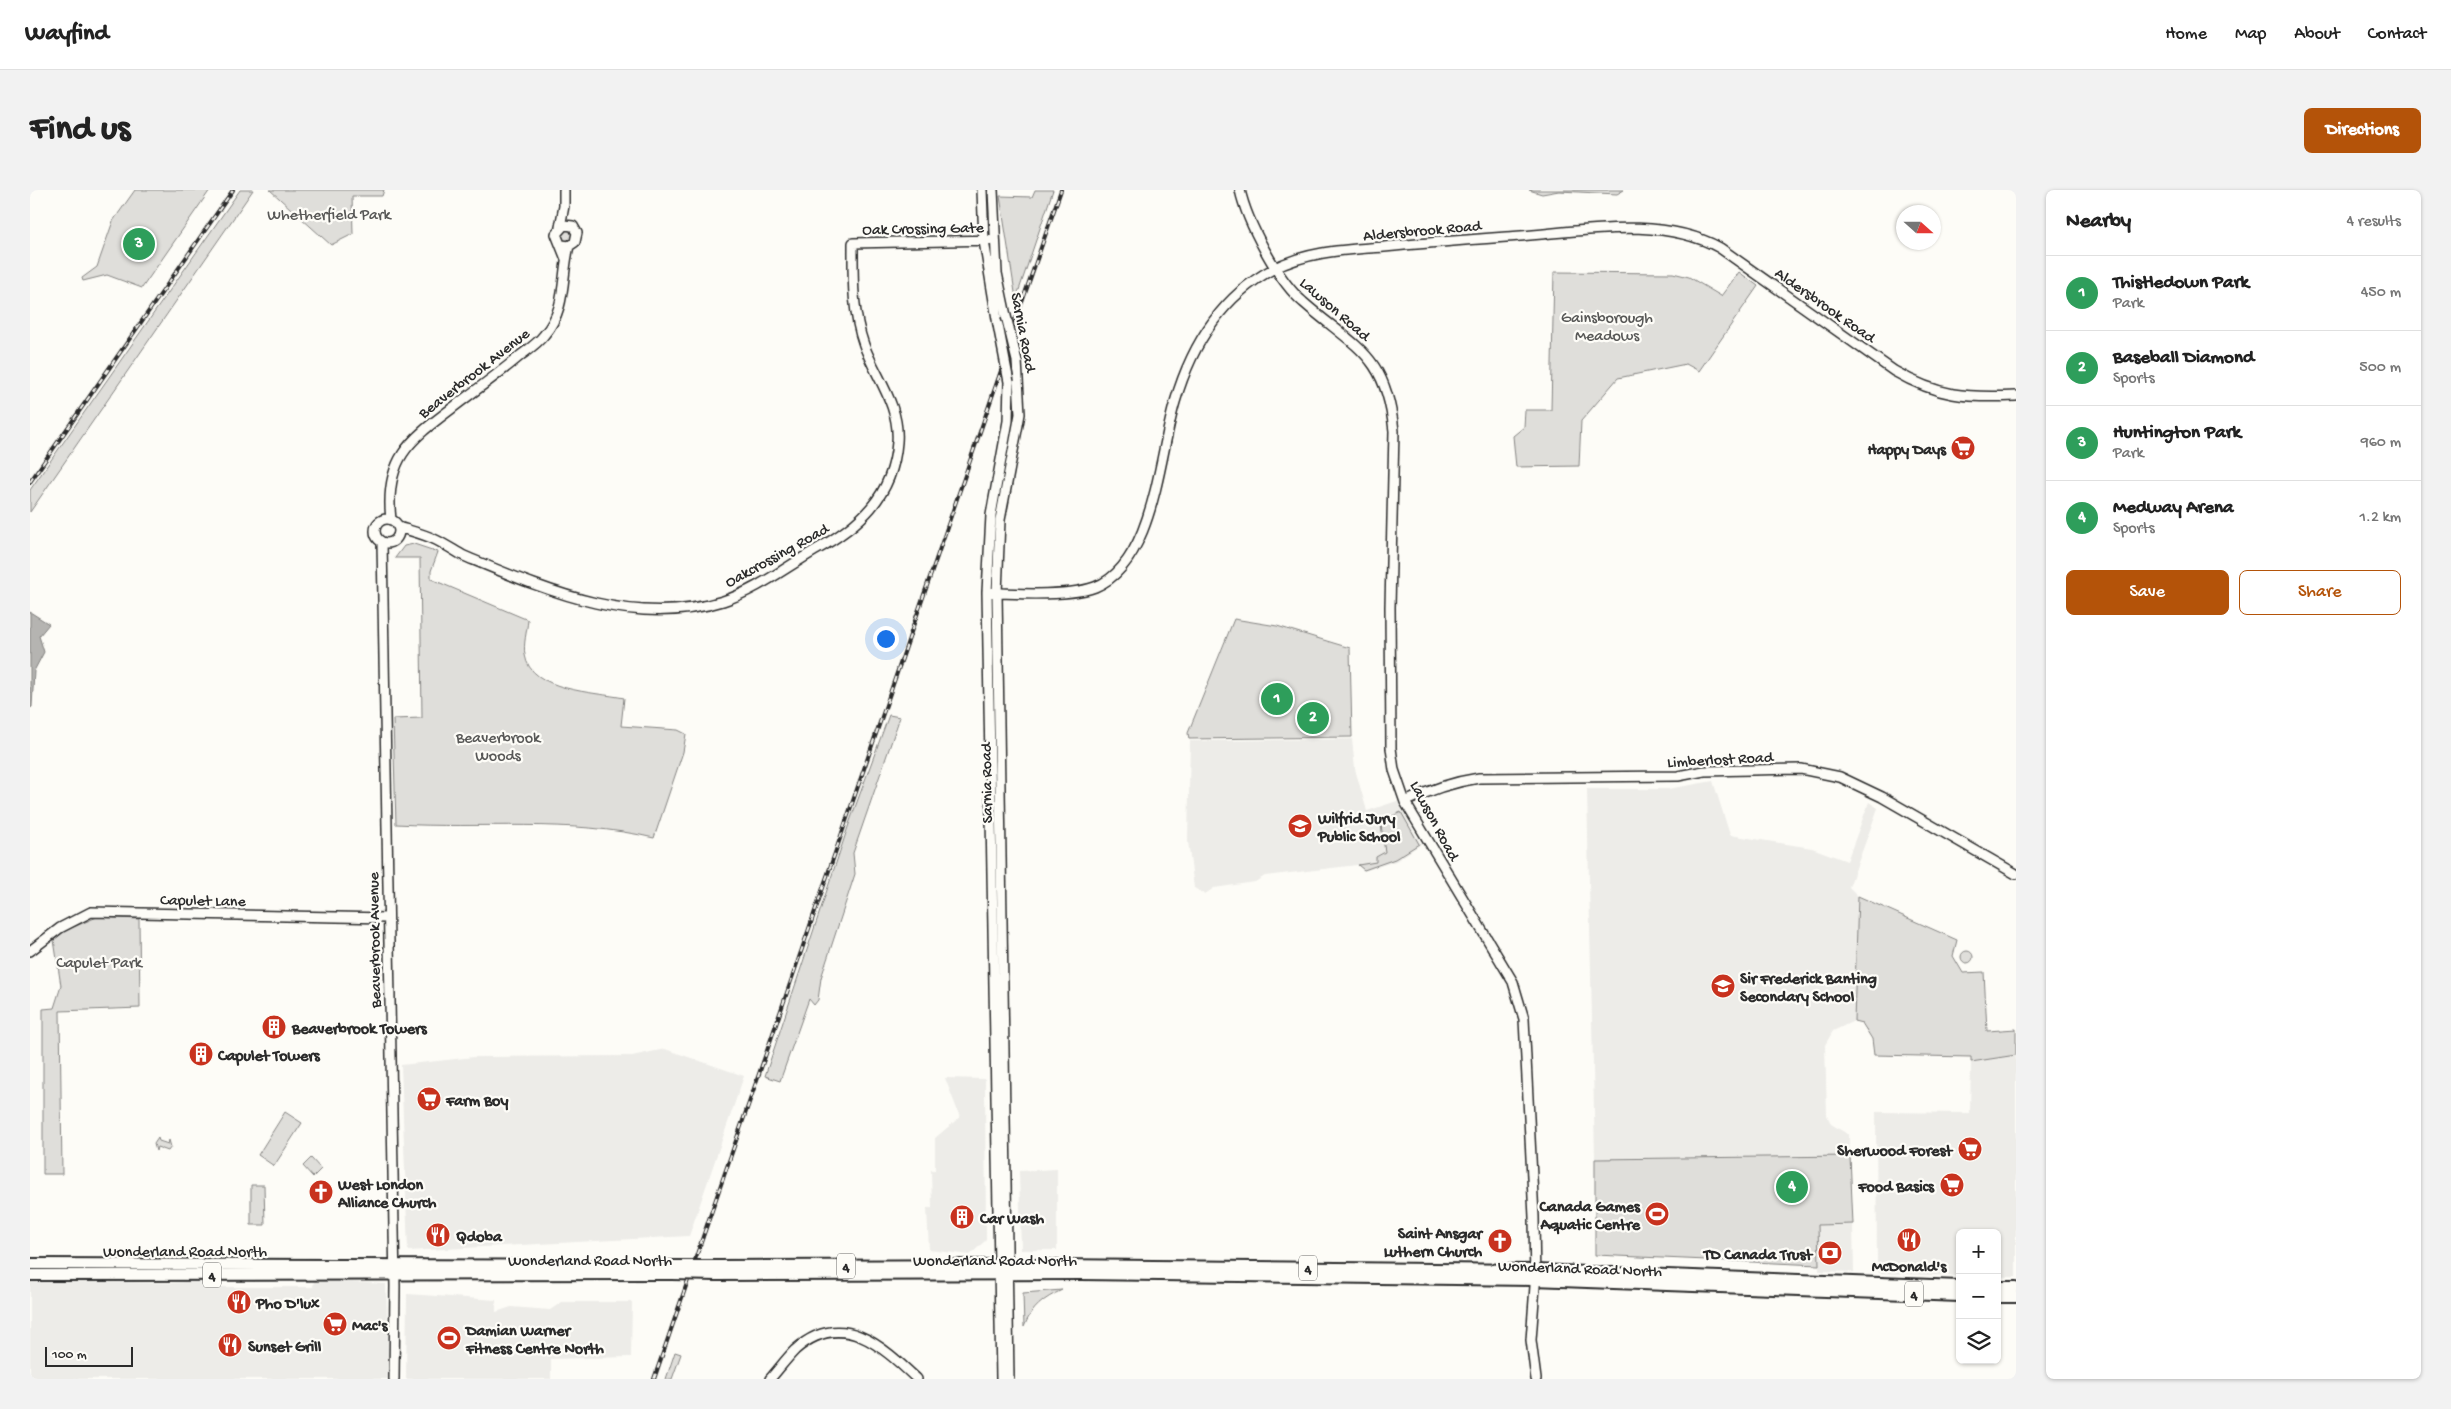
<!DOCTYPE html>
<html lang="en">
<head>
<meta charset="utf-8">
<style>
  body { margin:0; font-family:"Gochi Hand",sans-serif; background:#f2f2f2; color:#222 }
  .controls { position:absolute; right:15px; bottom:15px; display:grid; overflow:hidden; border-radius:8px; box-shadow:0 1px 4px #0004 }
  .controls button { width:45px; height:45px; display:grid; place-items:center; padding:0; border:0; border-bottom:1px solid #e0e0e0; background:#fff; color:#222; font:25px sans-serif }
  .compass { position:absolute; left:1866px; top:15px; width:45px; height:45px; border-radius:50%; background:#fff; box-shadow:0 1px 4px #0004; rotate:111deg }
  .scale { position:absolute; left:15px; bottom:12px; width:88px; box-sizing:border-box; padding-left:5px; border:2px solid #2b2b2b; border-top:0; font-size:14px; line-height:18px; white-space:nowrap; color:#2b2b2b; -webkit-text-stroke:4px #fdfcf7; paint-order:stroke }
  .you { position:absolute; left:855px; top:448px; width:18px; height:18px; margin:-12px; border:4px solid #fff; border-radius:50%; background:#1a73e8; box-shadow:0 0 0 8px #1a73e833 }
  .badge { display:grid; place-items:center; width:32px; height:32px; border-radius:50%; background:#b45309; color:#fff; font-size:16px; font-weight:700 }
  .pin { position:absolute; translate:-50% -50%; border:2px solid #fff; box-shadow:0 1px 5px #0006 }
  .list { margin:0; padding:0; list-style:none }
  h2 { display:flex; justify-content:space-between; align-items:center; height:65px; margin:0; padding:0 20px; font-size:21px }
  h2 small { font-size:16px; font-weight:400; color:#767676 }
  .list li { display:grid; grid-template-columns:32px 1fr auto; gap:15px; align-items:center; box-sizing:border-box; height:75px; padding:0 20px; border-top:1px solid #e0e0e0 }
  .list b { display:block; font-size:19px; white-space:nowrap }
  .list p { margin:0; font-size:16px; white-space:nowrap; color:#767676 }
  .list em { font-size:16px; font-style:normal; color:#767676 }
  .actions { display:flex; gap:10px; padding:15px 20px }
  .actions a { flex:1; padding:11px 0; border:1px solid #b45309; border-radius:8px; text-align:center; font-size:18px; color:#b45309 }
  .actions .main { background:#b45309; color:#fff }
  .icon { flex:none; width:28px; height:28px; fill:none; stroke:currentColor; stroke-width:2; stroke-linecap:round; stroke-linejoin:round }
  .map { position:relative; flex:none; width:1986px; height:1189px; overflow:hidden; border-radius:8px }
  header { display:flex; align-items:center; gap:30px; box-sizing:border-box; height:70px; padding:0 25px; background:#fff; border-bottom:1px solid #e0e0e0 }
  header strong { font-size:24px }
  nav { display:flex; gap:28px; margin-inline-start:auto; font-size:18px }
  .intro { display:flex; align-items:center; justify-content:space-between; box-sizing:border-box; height:120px; padding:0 30px }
  h1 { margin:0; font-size:35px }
  .button { padding:12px 22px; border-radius:8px; background:#b45309; color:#fff; font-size:18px; font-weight:700 }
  main { display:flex; gap:30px; padding:0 30px }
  aside { flex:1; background:#fff; border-radius:8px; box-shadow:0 1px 4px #0004 }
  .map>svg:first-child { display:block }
  .built { fill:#edece8 }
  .green { fill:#dfdeda; stroke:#858482 }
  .water { fill:#b5b4b1; stroke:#7e7d7b }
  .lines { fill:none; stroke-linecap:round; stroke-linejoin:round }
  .secondary-casing { stroke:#2b2b2b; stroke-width:12 }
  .primary-casing { stroke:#2b2b2b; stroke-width:14 }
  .secondary { stroke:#fdfcf7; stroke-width:9 }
  .primary { stroke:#fdfcf7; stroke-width:10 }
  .rail-casing { stroke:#2b2b2b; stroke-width:4 }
  .rail { stroke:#fdfcf7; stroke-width:2; stroke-dasharray:5.5; stroke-linecap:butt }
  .secondary-bridge-casing { stroke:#2b2b2b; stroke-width:12; stroke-linecap:butt }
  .primary-bridge-casing { stroke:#2b2b2b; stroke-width:14; stroke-linecap:butt }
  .secondary-bridge { stroke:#fdfcf7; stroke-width:9 }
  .primary-bridge { stroke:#fdfcf7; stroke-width:10 }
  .labels { text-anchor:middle; stroke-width:4.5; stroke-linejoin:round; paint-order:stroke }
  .shield { fill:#fdfcf7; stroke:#6a6a68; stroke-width:1 }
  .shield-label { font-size:15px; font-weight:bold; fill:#2b2b2b }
  .park-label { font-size:16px; fill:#585857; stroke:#fdfcf7 }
  .street-label { font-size:16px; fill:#2b2b2b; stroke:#fdfcf7 }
  .poi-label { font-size:16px; font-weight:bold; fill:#2b2b2b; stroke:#fdfcf7; text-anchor:start }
</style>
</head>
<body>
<header>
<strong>Wayfind</strong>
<nav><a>Home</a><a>Map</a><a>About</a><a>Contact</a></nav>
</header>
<div class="intro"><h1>Find us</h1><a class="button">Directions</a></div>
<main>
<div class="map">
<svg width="1986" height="1189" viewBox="0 0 1986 1189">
  <rect width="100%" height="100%" fill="#fdfcf7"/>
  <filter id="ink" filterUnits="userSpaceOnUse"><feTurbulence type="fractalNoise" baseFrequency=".02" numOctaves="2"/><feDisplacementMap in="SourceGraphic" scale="10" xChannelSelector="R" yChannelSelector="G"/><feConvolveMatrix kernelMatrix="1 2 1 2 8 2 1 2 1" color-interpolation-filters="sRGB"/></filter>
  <g filter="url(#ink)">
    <!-- built -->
    <path class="built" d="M1322,549l3,30 12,42 30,-10 24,43 -25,17 -32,10 -7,-6 -92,11 -10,6 -41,6 -9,6 -11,-6 -6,-47 2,-100z
      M1683,591l17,54 82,13 35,13 22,-59 9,6 -29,79 9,9 -4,125 -21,10 -8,14 2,70 4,9 18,11 1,21 -255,3 -8,-370h81z
      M635,859l79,27 -55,160 -281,15 -7,-186 73,-8 158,-1z
      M1986,865v222h-19v-44h-37v43l-81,-3 -2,-3 -1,-158 94,1 1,-51z
      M915,888l40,1 1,161 -16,15 -41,-5 -2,-42h5l-1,-38h4v-32l25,-21z
      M1027,979v81h-36l-2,-79z
      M1823,1034l1,48 -35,-1 -1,-46z
      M0,1090l140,3 46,-3 1,7h96l1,-7 72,4 3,95h-359z
      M377,1104l89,6v12l15,-5 39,3 12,-8h70l-1,55 -80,2v20h-145z"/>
    <!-- green -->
    <path class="green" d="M105,0h75l-68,98 -35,-13 -24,6 -1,-3 15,-11 16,-46z
      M210,0h13l-223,322v-22z
      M240,0h114l-2,6h-30l1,38 -22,11z
      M1005,0h18l-37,109 -16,-103 32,1z
      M1499,0h95l-7,4 -58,-3 -17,3z
      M531 45a6 6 0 1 1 12 0a6 6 0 1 1-12 0Z
      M1524,82l119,1 16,4 32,19 18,-24 19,14 -59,85 -13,-7 -68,14 -37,43 -2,45 -63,1 -3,-31 11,-9 1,-17h26z
      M384,354l24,8 -7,19v8l97,41c-1,11 -5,24 -3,35 5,36 70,37 99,43l-3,28 57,4 8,4 -3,18 -29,86c-84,-20 -172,-9 -258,-14l-3,-105 29,-1 -2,-160h-25l9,-12z
      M1204,429l43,7 73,22 2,89 -163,2 -1,-6z
      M859,525l11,2 -47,136 2,21 -34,104 -3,22 -4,5 -5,-6 -29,82 -15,-5 85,-255z
      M1371,622l18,32 -24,15 -31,11 -6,-5 18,-3v-5l9,-5 -4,-27 -6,-1z
      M1828,706l99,44 -4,16 10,17 21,-1 3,59 29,-2v26l-45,7v-5l-97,-2 -2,-16 -10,-16 -8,-2z
      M67,727l42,2 1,89 -80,3 2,163h-19v-165l11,-1 7,-22 -7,-46 10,-9z
      M1931 767a6 6 0 1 1 12 0a6 6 0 1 1-12 0Z
      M255,922l17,11 -28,43 -16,-11z
      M128,948l1,3 9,3 1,-4 2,7 -3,4 -11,-4 -1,4 -2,-7z
      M1820,966l3,68 -35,1 1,40 -224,-10v-96z
      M281,968l10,11 -8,8 -10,-11z
      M221,995h13l1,40h-14z
      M1032,1100c-19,9 -30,17 -38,37l-1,-34z
      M645,1162l6,2 -9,25h-6z"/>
    <!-- water -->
    <path class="water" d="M0,422l19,12 -10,12 5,16 -10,19 -2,36 -2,1z"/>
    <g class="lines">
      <defs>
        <path id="secondary" d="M952,0l2,51 14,84
          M963,0l4,83 9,43
          M1210,0c7,32 38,91 63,112 52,46 83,51 91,129l-4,176 1,141 3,22 11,32 108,180 11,37 10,198 1,69 -4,54 5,39
          M530,37l4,-21v-16
          M532,55l7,1 6,-4 2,-9 -4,-7 -9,-1 -8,9 10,25
          M345 341a12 12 0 1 1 24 0a12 12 0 1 1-24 0Z
          M361,330c-7,-62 19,-80 64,-114 22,-17 45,-33 66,-51 8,-6 17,-12 23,-20 23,-26 17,-58 25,-89
          M368,337c13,4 26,7 38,13 10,5 19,11 28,16 82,34 169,73 259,45 32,-10 62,-33 91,-50 45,-25 79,-54 83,-109 3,-37 -21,-64 -33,-97 -12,-34 -11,-67 -11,-102l141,-3
          M352,352l13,744 -1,93
          M957,402c29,2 81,5 108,-5 59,-23 64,-132 80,-185 16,-55 46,-105 98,-133 35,-18 72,-19 111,-22 40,-4 81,-7 122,-10 69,-4 152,-23 214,11l174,123c45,26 72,27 122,25
          M1375,612c24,-12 47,-20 74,-24l199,-2 26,-5 97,-2 39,8 42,20 134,77
          M0,761l30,-23 31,-16 296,6
          M740,1189c8,-9 16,-20 25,-29 47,-42 87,-4 122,29
          M971,1189l-14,-787 4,-77 17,-94 1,-39
          M979,1189l-12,-786 3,-73 20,-106 -3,-53"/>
        <path id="primary" d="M0,1074l643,2
          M687,1076l337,-1 481,5 425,16
          M0,1085l642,-1
          M687,1085l364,-1 453,6 426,16
          M1967,1097h19
          M1967,1107h19"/>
      </defs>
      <!-- secondary casing -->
      <use href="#secondary" class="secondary-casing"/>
      <!-- primary casing -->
      <use href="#primary" class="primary-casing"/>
      <!-- secondary -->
      <use href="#secondary" class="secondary"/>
      <!-- primary -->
      <use href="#primary" class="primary"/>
      <defs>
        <path id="rail" d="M0,292l203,-292
          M624,1189l350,-1017 8,-31 49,-141"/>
      </defs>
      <!-- rail casing -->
      <use href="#rail" class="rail-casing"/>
      <!-- rail -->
      <use href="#rail" class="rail"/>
      <defs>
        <path id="secondary-bridge" d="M976,126l11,45
          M968,135l11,57"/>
        <path id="primary-bridge" d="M643,1076h44
          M642,1084l45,1"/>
      </defs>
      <!-- secondary-bridge casing -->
      <use href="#secondary-bridge" class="secondary-bridge-casing"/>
      <!-- primary-bridge casing -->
      <use href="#primary-bridge" class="primary-bridge-casing"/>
      <!-- secondary-bridge -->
      <use href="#secondary-bridge" class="secondary-bridge"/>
      <!-- primary-bridge -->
      <use href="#primary-bridge" class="primary-bridge"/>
    </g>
  </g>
  <!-- icons -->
  <defs>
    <symbol id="supermarket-disc" viewBox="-11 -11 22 22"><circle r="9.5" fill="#c8321e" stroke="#fdfcf7"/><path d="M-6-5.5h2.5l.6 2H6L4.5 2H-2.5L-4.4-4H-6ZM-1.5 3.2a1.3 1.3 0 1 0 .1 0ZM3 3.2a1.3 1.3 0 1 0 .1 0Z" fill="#fff"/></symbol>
    <symbol id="school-disc" viewBox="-11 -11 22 22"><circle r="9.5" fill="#c8321e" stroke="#fdfcf7"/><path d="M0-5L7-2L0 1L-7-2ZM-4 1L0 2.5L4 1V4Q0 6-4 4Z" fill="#fff"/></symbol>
    <symbol id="building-disc" viewBox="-11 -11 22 22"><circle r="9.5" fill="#c8321e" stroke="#fdfcf7"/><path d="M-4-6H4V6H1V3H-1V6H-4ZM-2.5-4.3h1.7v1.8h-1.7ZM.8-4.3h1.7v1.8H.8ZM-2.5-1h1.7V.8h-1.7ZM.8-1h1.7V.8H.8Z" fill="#fff"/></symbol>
    <symbol id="church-disc" viewBox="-11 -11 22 22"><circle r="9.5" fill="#c8321e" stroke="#fdfcf7"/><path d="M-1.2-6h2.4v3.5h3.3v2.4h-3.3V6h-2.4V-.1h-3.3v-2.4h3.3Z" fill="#fff"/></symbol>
    <symbol id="stadium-disc" viewBox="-11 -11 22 22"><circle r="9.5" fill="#c8321e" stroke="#fdfcf7"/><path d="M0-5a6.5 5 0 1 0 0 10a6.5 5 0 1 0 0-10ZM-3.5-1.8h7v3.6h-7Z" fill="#fff"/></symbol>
    <symbol id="restaurant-disc" viewBox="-11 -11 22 22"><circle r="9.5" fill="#c8321e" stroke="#fdfcf7"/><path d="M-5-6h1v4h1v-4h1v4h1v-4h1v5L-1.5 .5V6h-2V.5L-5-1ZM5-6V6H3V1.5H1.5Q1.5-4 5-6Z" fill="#fff"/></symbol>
    <symbol id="bank-disc" viewBox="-11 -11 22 22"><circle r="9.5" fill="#c8321e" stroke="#fdfcf7"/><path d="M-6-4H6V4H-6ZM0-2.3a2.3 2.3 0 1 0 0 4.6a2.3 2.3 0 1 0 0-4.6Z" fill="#fff"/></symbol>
  </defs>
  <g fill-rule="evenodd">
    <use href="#supermarket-disc" x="1919" y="244" width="28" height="28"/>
    <use href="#school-disc" x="1256" y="622" width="28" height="28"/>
    <use href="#school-disc" x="1679" y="782" width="28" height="28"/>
    <use href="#building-disc" x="230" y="823" width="28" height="28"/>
    <use href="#building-disc" x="157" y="850" width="28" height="28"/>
    <use href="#supermarket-disc" x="385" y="895" width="28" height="28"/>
    <use href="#supermarket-disc" x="1926" y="945" width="28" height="28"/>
    <use href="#supermarket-disc" x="1908" y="981" width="28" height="28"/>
    <use href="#church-disc" x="277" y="988" width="28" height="28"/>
    <use href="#stadium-disc" x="1613" y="1010" width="28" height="28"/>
    <use href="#building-disc" x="918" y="1013" width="28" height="28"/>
    <use href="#restaurant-disc" x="394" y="1031" width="28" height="28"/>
    <use href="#restaurant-disc" x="1865" y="1036" width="28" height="28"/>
    <use href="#church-disc" x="1456" y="1037" width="28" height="28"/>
    <use href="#bank-disc" x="1786" y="1049" width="28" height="28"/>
    <use href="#restaurant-disc" x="195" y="1098" width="28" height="28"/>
    <use href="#supermarket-disc" x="291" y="1120" width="28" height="28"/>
    <use href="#stadium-disc" x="405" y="1134" width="28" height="28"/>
    <use href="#restaurant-disc" x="186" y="1141" width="28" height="28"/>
  </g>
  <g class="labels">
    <!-- shield labels -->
    <g class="shield">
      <rect x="807" y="1063.5" width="18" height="25" rx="4"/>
      <rect x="1269" y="1065.5" width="18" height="25" rx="4"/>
      <rect x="173" y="1072.5" width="18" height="25" rx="4"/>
      <rect x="1875" y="1091.5" width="18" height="25" rx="4"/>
    </g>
    <g class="shield-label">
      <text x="816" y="1081">4</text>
      <text x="1278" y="1083">4</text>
      <text x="182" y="1090">4</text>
      <text x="1884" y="1109">4</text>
    </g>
    <!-- park labels -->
    <g class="park-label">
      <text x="299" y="29">Whetherfield Park</text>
      <text x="1577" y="132">Gainsborough<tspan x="1577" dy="18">Meadows</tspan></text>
      <text x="468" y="552">Beaverbrook<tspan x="468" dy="18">Woods</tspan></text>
      <text x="69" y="777">Capulet Park</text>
    </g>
    <!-- street labels -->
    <g class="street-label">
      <text transform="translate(893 37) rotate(-1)" y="6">Oak Crossing Gate</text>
      <text transform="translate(1392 39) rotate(-5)" y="6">Aldersbrook Road</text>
      <text transform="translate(1796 114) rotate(35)" y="6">Aldersbrook Road</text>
      <text transform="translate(1306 118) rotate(41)" y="6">Lawson Road</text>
      <text transform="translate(995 142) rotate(79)" y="6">Sarnia Road</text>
      <text transform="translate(443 182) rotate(-38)" y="6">Beaverbrook Avenue</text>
      <text transform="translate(746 364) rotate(-29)" y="6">Oakcrossing Road</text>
      <text transform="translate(1690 568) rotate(-3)" y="6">Limberlost Road</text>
      <text transform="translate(955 593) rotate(-91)" y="6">Sarnia Road</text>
      <text transform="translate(1406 630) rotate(62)" y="6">Lawson Road</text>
      <text transform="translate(173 709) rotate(1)" y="6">Capulet Lane</text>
      <text transform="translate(343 750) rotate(-91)" y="6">Beaverbrook Avenue</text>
      <text x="155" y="1066">Wonderland Road North</text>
      <text x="560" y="1075">Wonderland Road North</text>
      <text x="965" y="1075">Wonderland Road North</text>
      <text transform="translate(1550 1077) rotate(2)" y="6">Wonderland Road North</text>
    </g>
    <!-- poi labels -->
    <g class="poi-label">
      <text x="1916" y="264" text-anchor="end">Happy Days</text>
      <text x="1288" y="633">Wilfrid Jury<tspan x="1288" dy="18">Public School</tspan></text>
      <text x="1710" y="793">Sir Frederick Banting<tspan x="1710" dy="18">Secondary School</tspan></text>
      <text x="262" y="843">Beaverbrook Towers</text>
      <text x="188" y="870">Capulet Towers</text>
      <text x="416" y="915">Farm Boy</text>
      <text x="1922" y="965" text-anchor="end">Sherwood Forest</text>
      <text x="308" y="999">West London<tspan x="308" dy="18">Alliance Church</tspan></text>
      <text x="1904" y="1001" text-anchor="end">Food Basics</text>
      <text x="1610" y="1021" text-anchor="end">Canada Games<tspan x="1610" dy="18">Aquatic Centre</tspan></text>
      <text x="950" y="1033">Car Wash</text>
      <text x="1452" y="1048" text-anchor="end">Saint Ansgar<tspan x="1452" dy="18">Luthern Church</tspan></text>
      <text x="426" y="1051">Qdoba</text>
      <text x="1782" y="1069" text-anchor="end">TD Canada Trust</text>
      <text x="1879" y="1081" text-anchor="middle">McDonald's</text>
      <text x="226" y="1118">Pho D'lux</text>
      <text x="322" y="1140">Mac's</text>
      <text x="436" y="1145">Damian Warner<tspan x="436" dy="18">Fitness Centre North</tspan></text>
      <text x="218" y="1161">Sunset Grill</text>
    </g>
  </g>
</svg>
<div class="controls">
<button>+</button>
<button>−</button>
<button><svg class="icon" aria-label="layers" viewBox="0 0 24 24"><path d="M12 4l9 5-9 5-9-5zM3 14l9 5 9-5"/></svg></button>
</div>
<svg class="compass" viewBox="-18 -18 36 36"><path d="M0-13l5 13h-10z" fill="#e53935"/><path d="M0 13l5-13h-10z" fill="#767676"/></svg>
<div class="scale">100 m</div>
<div class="you"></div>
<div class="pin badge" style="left:1247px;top:509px;background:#2e9e5b">1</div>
<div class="pin badge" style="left:1283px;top:528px;background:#2e9e5b">2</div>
<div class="pin badge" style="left:109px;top:54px;background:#2e9e5b">3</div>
<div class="pin badge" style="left:1762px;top:997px;background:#2e9e5b">4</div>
</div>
<aside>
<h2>Nearby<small>4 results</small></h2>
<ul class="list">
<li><span class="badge" style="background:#2e9e5b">1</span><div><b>Thistledown Park</b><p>Park</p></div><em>450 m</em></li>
<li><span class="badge" style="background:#2e9e5b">2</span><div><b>Baseball Diamond</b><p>Sports</p></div><em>500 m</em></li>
<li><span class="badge" style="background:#2e9e5b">3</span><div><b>Huntington Park</b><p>Park</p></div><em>960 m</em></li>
<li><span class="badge" style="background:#2e9e5b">4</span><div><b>Medway Arena</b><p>Sports</p></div><em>1.2 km</em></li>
</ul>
<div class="actions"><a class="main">Save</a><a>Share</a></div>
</aside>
</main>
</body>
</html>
